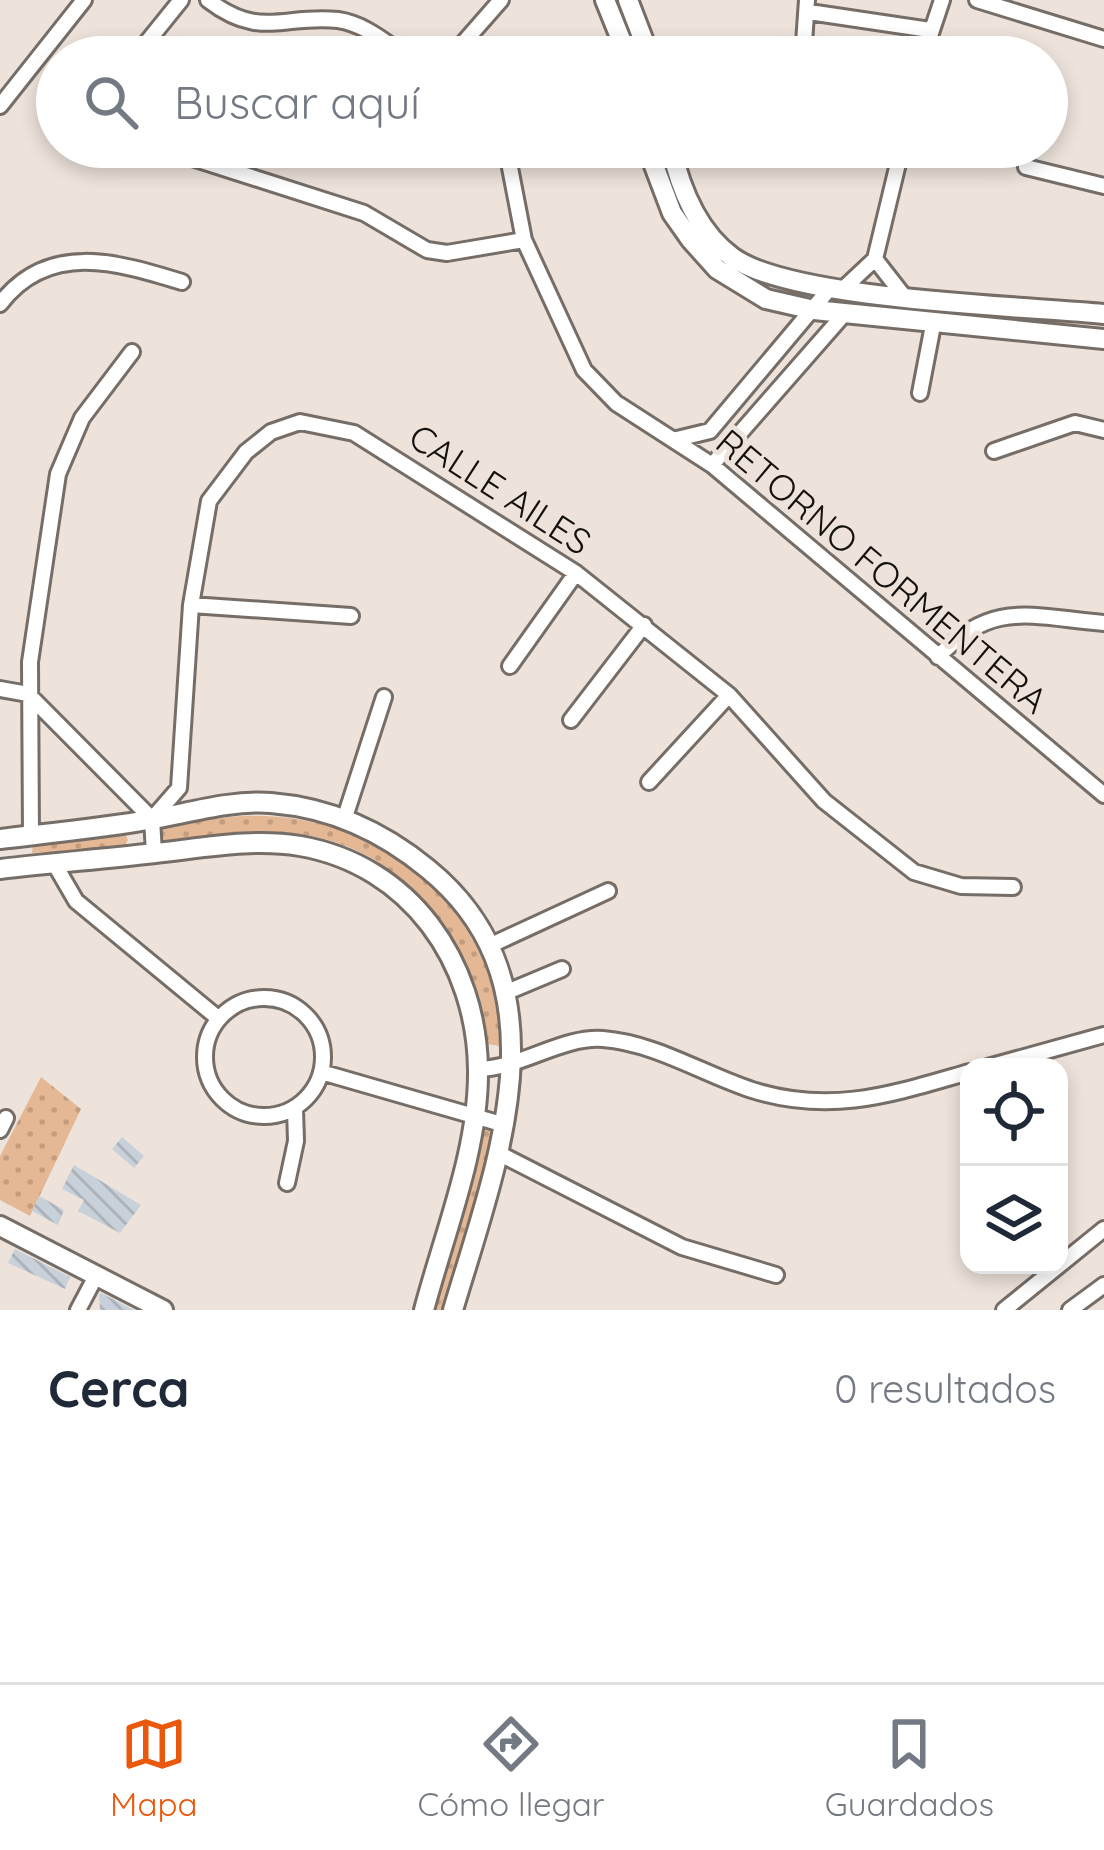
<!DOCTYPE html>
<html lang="es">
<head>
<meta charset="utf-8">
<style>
  body { margin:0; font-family:Quicksand,sans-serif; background:#f2f2f3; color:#1f2937 }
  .controls { position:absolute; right:36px; bottom:36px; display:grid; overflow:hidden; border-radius:24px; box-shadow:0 6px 18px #0003 }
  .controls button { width:108px; height:108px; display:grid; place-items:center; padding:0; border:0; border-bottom:3px solid #e0e1e3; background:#fff; color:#1f2937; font:60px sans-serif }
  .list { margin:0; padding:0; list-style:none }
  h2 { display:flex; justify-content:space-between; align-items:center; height:156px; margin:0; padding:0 48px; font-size:51px }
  h2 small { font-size:39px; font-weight:400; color:#747a83 }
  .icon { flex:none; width:66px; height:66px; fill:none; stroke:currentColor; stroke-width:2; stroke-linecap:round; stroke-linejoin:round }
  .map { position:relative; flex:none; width:1104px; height:1310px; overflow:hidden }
  .search { position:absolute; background:#fff; box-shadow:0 6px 18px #0003; left:36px; right:36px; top:36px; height:132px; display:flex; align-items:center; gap:30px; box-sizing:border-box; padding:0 42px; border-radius:66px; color:#747a83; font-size:45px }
  .sheet { height:372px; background:#fff }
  nav { display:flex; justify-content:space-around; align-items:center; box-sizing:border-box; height:168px; border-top:3px solid #e0e1e3; background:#fff; font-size:33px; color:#747a83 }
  nav a { display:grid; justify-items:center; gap:6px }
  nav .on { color:#ea580c }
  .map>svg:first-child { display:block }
  .grass { fill:url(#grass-dots) }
  .building { fill:url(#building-back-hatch) }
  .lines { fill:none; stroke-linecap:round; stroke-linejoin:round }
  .street-casing { stroke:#766d66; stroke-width:20 }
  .secondary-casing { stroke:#766d66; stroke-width:24 }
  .street { stroke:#fff; stroke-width:14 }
  .secondary { stroke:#fff; stroke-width:18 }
  .labels { text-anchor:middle; stroke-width:10; stroke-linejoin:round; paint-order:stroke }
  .street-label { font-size:36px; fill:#13100d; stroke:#ede3db }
</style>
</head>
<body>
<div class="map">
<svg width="1104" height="1310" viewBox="0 0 1104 1310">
  <defs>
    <pattern id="grass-dots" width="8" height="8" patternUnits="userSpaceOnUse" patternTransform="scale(3)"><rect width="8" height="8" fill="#e5b895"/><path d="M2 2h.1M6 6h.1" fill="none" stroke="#c49d7f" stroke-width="1.8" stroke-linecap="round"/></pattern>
    <pattern id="building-back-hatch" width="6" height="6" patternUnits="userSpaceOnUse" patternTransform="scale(3)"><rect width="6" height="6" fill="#c8d1da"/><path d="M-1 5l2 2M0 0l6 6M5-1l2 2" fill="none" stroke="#abb2ba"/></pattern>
  </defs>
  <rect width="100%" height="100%" fill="#ede3db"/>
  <!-- grass -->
  <path class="grass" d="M241,816c106,-5 203,50 244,149 10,24 22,56 15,81l-13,-2c-20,-98 -74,-193 -183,-209 -46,-7 -93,1 -139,6l-6,-4 5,-13z
    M124,832l4,8 -5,8 -91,5 1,-10z
    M41,1077l40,32 -51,107 -30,-16v-44z
    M488,1125l12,8 -50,177h-17l51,-183z"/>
  <!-- building -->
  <path class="building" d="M122,1137l22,19 -10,12 -22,-19z
    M74,1165l67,40 -21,28 -42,-22 6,-11 -22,-11z
    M39,1196l25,14 -6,15 -26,-14z
    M15,1249l55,28 -5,12 -57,-26z
    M99,1294l2,-1 33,17h-34z"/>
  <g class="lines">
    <defs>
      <path id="street" d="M208,0c52,40 76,14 130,20 27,4 47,22 69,37
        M977,0l127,39
        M809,12l121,18
        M469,37l22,20
        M135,57l46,-57
        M451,57l50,-57
        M803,57l4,-57
        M923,57l19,-57
        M0,106l84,-106
        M158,147l206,66 63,37 20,3 77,-13
        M506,147l18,93 60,130 32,33 96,62 392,330
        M1026,167l78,19
        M875,259l28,36
        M844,288l31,-29 27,-112
        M0,304c48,-63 117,-42 182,-22
        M920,393l14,-73
        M677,439l33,-8 121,-144
        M994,451l81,-28 29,7
        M712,465l134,-153
        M191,605l160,11
        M938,657c54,-58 93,-40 166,-34
        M510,666l66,-93
        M0,689l28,5
        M28,694l124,125 2,34
        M571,720l73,-95
        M649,782l80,-87
        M345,817l39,-120
        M152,819l27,-31 12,-183 18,-104 37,-49 25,-20 29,-10 54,11 222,140 153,122 95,106 90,71 47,14 52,1
        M31,835l-1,-173 28,-188 24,-56 50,-66
        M54,863l22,38 143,118
        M491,945l117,-54
        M507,992l55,-23
        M205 1057a59 59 0 1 1 118 0a59 59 0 1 1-118 0Z
        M988,1067l116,-32
        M479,1069c42,-1 83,-33 124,-30 52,4 100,35 149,51 80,25 140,4 217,-18
        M321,1072l184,53
        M0,1130l6,-12
        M500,1154l182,93 94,28
        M287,1183l9,-42 -1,-32
        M78,1310l18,-34
        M1004,1310l100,-81
        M1070,1310l34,-25"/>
      <path id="secondary" d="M605,0l23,57
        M628,0l22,57
        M647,147l25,66 19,27 26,29 49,30 48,11 290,29
        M671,147c9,41 26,84 61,110 59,43 290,49 372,57
        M0,839c51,-6 103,-11 154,-20 38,-7 78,-19 117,-16 61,5 111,28 157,66 142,116 68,296 25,441
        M0,869c51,-6 103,-10 155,-16 48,-5 97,-15 145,-7 110,19 177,116 178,224 1,79 -34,164 -54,240
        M0,1226l163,84"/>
    </defs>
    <!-- street casing -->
    <use href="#street" class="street-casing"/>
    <!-- secondary casing -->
    <use href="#secondary" class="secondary-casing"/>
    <!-- street -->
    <use href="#street" class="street"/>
    <!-- secondary -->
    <use href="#secondary" class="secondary"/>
  </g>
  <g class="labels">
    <!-- street labels -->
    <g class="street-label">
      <text transform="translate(500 489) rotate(33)" y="13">CALLE AILES</text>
      <text transform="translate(882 571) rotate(40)" y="13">RETORNO FORMENTERA</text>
    </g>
  </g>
</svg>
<div class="controls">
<button><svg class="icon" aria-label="locate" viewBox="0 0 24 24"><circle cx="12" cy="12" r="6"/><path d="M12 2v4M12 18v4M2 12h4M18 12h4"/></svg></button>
<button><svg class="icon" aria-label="layers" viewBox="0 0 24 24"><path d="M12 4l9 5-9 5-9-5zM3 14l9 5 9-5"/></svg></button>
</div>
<div class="search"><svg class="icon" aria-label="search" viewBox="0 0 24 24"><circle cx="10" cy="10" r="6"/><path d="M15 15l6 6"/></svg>Buscar aquí</div>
</div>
<section class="sheet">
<h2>Cerca<small>0 resultados</small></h2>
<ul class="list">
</ul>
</section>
<nav>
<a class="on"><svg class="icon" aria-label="map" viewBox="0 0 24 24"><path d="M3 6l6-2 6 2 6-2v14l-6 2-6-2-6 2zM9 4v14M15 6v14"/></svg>Mapa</a>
<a><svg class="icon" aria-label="directions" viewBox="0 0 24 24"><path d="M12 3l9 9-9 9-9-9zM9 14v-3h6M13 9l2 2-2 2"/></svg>Cómo llegar</a>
<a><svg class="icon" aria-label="saved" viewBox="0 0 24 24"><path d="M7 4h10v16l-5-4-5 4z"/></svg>Guardados</a>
</nav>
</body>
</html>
